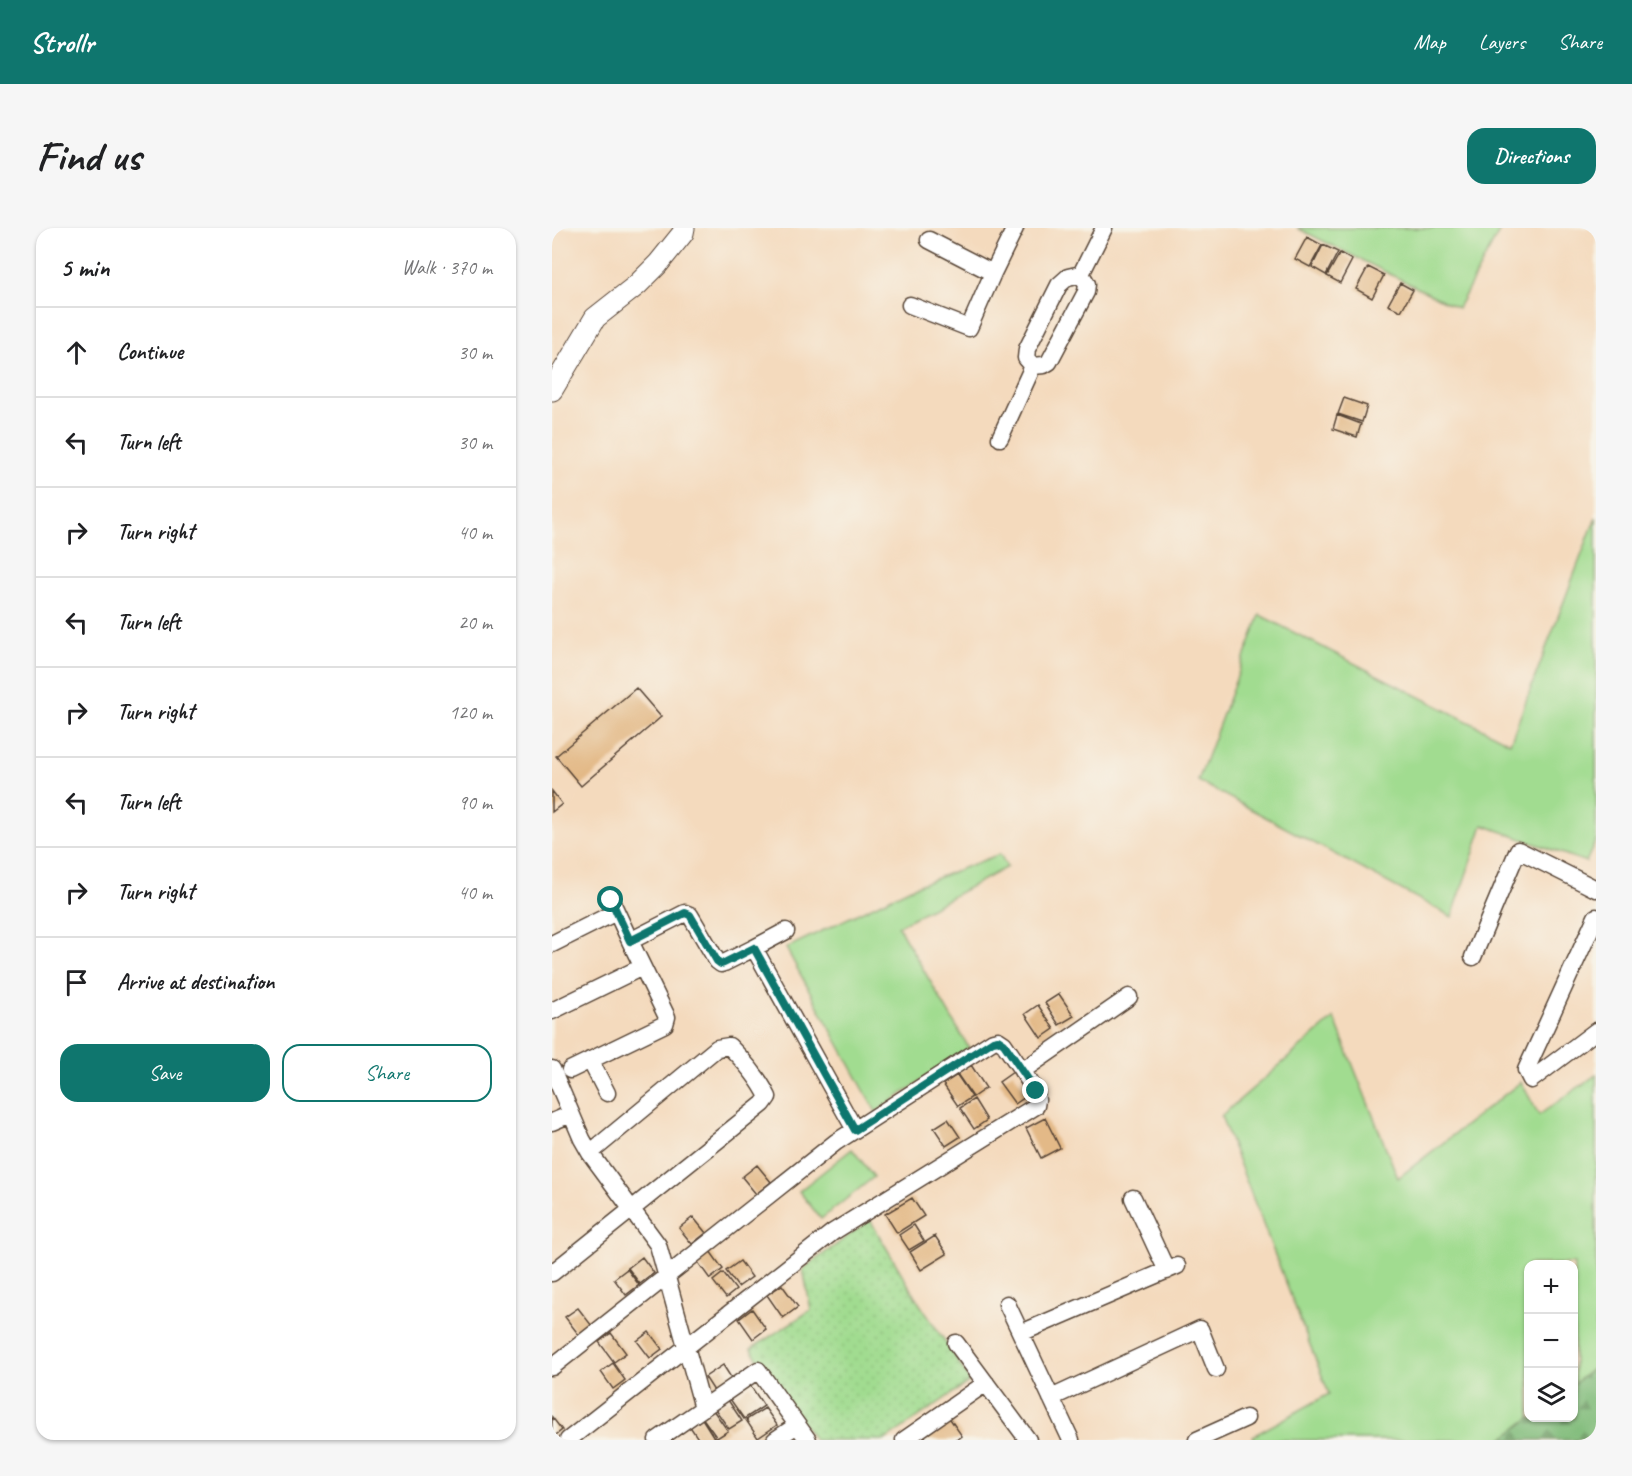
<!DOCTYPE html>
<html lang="en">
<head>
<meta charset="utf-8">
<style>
  body { margin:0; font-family:Caveat,sans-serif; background:#f6f6f6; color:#202124 }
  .controls { position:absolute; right:18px; bottom:18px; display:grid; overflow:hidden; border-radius:12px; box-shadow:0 2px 4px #0004 }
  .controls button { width:54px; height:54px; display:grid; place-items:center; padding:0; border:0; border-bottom:2px solid #e0e0e0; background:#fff; color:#202124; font:30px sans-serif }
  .stop { position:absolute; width:18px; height:18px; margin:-14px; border:4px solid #0f766e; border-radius:50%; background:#fff }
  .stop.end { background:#0f766e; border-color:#fff; box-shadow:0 2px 6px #0008 }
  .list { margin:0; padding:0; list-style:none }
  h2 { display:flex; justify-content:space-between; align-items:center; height:78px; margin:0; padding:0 24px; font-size:26px }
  h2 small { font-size:20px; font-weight:400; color:#757577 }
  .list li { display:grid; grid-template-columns:39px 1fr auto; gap:18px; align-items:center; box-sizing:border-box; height:90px; padding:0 24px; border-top:2px solid #e0e0e0 }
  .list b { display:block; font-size:22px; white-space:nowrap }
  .list em { font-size:20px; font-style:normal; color:#757577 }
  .actions { display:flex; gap:12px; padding:18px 24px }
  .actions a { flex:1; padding:14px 0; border:2px solid #0f766e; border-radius:18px; text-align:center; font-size:21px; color:#0f766e }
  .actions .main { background:#0f766e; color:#fff }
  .icon { flex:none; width:33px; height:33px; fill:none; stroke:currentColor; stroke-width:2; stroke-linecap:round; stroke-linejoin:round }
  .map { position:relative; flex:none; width:1044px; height:1212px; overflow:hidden; border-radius:18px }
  header { display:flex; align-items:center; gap:36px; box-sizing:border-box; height:84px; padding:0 30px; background:#0f766e; color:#fff }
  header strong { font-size:28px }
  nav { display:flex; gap:33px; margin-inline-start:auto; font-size:21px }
  .intro { display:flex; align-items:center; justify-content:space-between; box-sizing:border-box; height:144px; padding:0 36px }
  h1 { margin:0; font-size:42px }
  .button { padding:15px 27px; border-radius:18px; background:#0f766e; color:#fff; font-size:21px; font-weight:700 }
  main { display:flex; gap:36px; padding:0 36px }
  aside { flex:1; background:#fff; border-radius:18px; box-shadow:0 2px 4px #0004 }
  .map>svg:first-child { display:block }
  .grass { fill:#a1dc90; stroke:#6e8357; stroke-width:1.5 }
  .forest { fill:url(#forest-firs); stroke:#5e734c; stroke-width:1.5 }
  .park { fill:url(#park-dots); stroke:#6e8357; stroke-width:1.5 }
  .building { fill:#e3b987 }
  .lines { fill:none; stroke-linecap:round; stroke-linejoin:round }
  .minor-casing { stroke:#574436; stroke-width:19 }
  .major-casing { stroke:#574436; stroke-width:23 }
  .minor { stroke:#fff; stroke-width:16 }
  .major { stroke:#fff; stroke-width:21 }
  .route { stroke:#0f766e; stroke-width:8 }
</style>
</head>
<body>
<header>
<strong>Strollr</strong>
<nav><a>Map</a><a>Layers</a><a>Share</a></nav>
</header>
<div class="intro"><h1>Find us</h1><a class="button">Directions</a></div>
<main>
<aside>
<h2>5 min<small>Walk · 370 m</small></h2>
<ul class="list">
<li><svg class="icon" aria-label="ahead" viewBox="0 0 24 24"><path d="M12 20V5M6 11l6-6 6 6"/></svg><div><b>Continue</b></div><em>30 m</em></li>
<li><svg class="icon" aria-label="left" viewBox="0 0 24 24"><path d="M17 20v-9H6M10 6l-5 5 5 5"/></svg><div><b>Turn left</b></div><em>30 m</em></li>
<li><svg class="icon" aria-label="right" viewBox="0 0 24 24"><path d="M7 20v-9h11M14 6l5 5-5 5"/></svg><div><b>Turn right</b></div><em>40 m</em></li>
<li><svg class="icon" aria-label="left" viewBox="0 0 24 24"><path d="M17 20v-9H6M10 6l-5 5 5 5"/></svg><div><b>Turn left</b></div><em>20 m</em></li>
<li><svg class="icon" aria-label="right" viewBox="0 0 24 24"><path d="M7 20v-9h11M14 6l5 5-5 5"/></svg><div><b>Turn right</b></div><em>120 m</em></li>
<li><svg class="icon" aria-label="left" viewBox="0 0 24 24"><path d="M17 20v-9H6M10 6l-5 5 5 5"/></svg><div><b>Turn left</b></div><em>90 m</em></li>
<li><svg class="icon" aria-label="right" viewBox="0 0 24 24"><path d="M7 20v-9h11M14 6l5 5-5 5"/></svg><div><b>Turn right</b></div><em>40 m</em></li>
<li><svg class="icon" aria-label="arrive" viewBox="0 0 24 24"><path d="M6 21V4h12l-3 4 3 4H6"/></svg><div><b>Arrive at destination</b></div></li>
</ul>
<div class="actions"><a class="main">Save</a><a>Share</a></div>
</aside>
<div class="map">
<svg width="1044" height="1212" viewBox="0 0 1044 1212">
  <defs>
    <pattern id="forest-firs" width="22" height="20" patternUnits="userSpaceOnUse" patternTransform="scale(1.5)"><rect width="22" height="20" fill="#80bc7a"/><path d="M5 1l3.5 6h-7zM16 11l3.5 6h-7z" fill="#6a9963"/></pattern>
    <pattern id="park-dots" width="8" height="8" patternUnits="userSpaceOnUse" patternTransform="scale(1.5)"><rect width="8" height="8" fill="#a1dc90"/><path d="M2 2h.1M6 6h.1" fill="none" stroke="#8cbd7c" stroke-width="1.8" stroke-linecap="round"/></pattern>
  </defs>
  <rect width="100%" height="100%" fill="#f7f3e8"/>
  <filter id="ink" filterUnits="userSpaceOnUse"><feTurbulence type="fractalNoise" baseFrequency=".0167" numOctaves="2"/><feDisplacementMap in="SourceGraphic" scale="12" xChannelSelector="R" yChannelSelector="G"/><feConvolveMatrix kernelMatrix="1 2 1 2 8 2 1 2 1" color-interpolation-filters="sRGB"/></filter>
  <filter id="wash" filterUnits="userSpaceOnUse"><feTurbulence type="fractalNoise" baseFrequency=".008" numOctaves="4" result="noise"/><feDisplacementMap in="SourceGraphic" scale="24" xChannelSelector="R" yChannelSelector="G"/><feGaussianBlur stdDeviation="1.35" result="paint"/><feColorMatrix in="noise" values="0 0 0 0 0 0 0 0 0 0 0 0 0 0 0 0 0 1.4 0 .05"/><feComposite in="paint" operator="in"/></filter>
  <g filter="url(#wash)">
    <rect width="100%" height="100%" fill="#f4dabd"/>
    <!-- grass -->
    <path class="grass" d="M745,0h204l-43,80z
      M1044,289v323l-10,22 -103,-37 -31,92 -254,-136 62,-166 250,128z
      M448,626l7,13 -109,59 71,122 -93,64 -90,-164 125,-60z
      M782,790l64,160 123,-96 18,33 57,-40v291l-22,18v-120h-46l2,154 -29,22h-246l-2,-4 76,-42 -108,-278z
      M300,921l22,28 -53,42 -22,-28z"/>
    <!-- forest -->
    <path class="forest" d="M1044,1138v74h-95l29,-22h44v-34z"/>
    <!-- park -->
    <path class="park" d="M318,992l49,83 30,44 21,34 -85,59h-71l-63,-91 60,-39 -8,-41z"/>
    <g id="blocks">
      <!-- building -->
      <path class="building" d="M755,9l15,8 -12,22 -15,-8z
        M771,17l15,7 -12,23 -14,-8z
        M788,25l12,7 -12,23 -13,-7z
        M816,39l16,8 -12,23 -16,-9z
        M848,55l13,7 -12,21 -13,-6z
        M792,170l23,8 -5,16 -24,-8z
        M785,187l24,9 -4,13 -24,-8z
        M84,460l25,29 -80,69 -25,-30z
        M0,563l10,13 -10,8z
        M507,766l15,22 -15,9 -14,-22z
        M486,777l16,24 -13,9 -16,-24z
        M419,837l15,23 -13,9 -16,-23z
        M461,844l15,23 -13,9 -16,-22z
        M405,847l15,22 -14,9 -15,-22z
        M422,871l13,21 -13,9 -14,-21z
        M493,890l15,30 -19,10 -15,-30z
        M396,891l12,18 -14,9 -12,-18z
        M205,937l14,17 -15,12 -14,-17z
        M360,970l12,18 -27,17 -12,-19z
        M141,989l13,16 -14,11 -13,-16z
        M362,997l10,16 -15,9 -10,-15z
        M383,1008l12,18 -26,16 -11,-18z
        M158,1023l13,18 -13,10 -13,-18z
        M90,1029l12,16 -14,11 -12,-16z
        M188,1033l12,16 -14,10 -12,-16z
        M75,1041l12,16 -13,10 -12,-16z
        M171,1045l13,17 -10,8 -13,-17z
        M230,1057l16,22 -15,11 -16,-23z
        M26,1080l14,18 -13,9 -14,-18z
        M200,1081l14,20 -13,10 -14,-20z
        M97,1104l13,17 -12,9 -13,-17z
        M59,1105l15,20 -12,9 -15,-20z
        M61,1135l12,17 -12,9 -12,-17z
        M171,1137l9,14 -18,12 -9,-14z
        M198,1157l14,21 -20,13 -14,-20z
        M176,1172l14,21 -13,8 -14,-20z
        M213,1180l12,17 -19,13 -12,-18z
        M161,1182l15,21 -11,7 -15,-21z
        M396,1188l14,20 -5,4h-30l-4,-6z
        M0,1189l10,13 -10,8z
        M149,1189l14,22 -1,1h-15l-10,-15z"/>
    </g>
  </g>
  <g filter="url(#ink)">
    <use href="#blocks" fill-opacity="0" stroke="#574436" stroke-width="1.5"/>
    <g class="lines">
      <defs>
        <path id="minor" d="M377,12l64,33
          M358,77l59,23 24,-55 22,-45
          M481,138l11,-1 5,-3 37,-70 1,-8 -6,-10
          M448,210l33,-72 -7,-8 1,-9 32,-64 9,-8 13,-3 23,-46
          M59,672l19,41 55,-28 5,2 27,46 4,3 3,-1 30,-15 101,182
          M1044,689l-70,153 5,10 65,-49
          M0,716l64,-32
          M202,720l32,-17
          M921,729l45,-107 78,39
          M0,783l90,-44
          M38,832l17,33
          M0,841l30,70 8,14 68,92 45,163
          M18,842l95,-46 2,-7 -37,-76
          M470,843l107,-74
          M0,894l19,-8
          M581,970l34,73
          M0,1045l211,-169 5,-7c-9,-19 -24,-36 -39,-51l-12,2 -127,105
          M455,1076l64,136
          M469,1105l156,-67
          M404,1115l72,97
          M0,1139l284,-225 157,-101 5,-1 6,4 32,47 1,9 -1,6 -203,126 -265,208
          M499,1170l149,-69 16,40
          M105,1212l101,-70 50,70
          M223,1212l22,-15
          M352,1212l82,-57
          M645,1212l49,-22"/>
        <path id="major" d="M0,162l43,-72 42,-33 21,-21 25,-31 1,-5"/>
      </defs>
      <!-- minor casing -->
      <use href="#minor" class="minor-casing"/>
      <!-- major casing -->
      <use href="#major" class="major-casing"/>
      <!-- minor -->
      <use href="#minor" class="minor"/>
      <!-- major -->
      <use href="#major" class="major"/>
    </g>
  </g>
  <g class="lines" filter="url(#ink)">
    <!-- route -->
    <path class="route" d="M59,672l19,41 55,-28 5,2 27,46 4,3 3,-1 30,-15 101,182 138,-89 5,-1 6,4 32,47"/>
  </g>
</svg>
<div class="controls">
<button>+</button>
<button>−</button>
<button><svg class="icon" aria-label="layers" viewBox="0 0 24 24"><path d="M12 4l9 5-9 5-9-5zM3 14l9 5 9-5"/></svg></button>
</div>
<div class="stop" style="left:59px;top:672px"></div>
<div class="stop end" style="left:484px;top:863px"></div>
</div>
</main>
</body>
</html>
